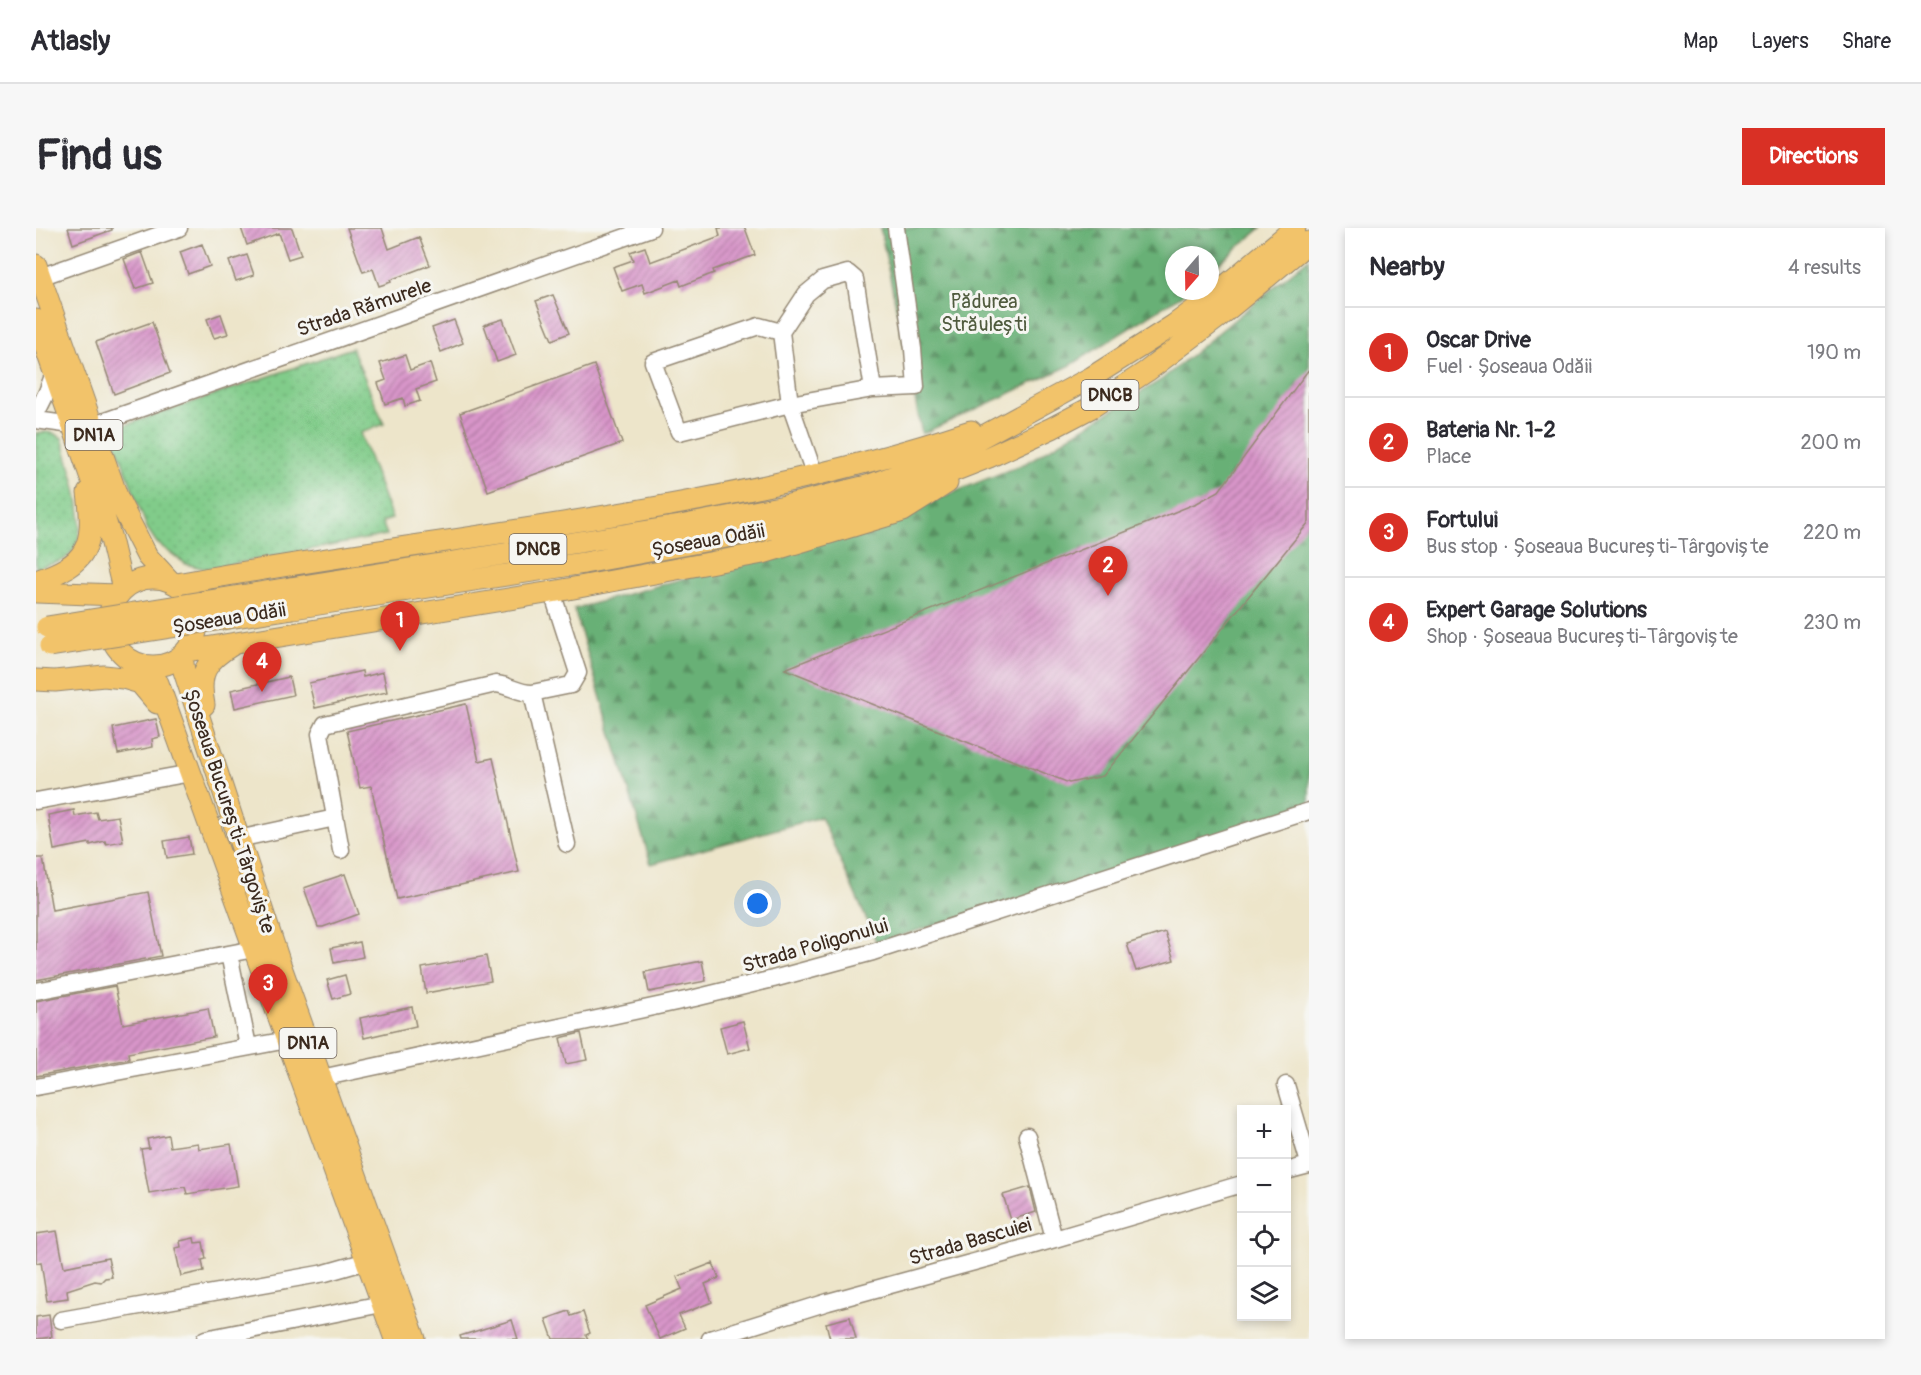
<!DOCTYPE html>
<html lang="en">
<head>
<meta charset="utf-8">
<style>
  body { margin:0; font-family:Pangolin,sans-serif; background:#f7f7f7; color:#2b2b33 }
  .controls { position:absolute; right:18px; bottom:18px; display:grid; overflow:hidden; border-radius:0px; box-shadow:0 3px 9px #0003 }
  .controls button { width:54px; height:54px; display:grid; place-items:center; padding:0; border:0; border-bottom:2px solid #e1e1e2; background:#fff; color:#2b2b33; font:30px sans-serif }
  .compass { position:absolute; left:1129px; top:18px; width:54px; height:54px; border-radius:50%; background:#fff; box-shadow:0 3px 9px #0003; rotate:200deg }
  .you { position:absolute; left:722px; top:676px; width:21px; height:21px; margin:-15px; border:4px solid #fff; border-radius:50%; background:#1a73e8; box-shadow:0 0 0 9px #1a73e833 }
  .badge { display:grid; place-items:center; width:39px; height:39px; border-radius:50%; background:#d93025; color:#fff; font-size:20px; font-weight:700 }
  .pin { position:absolute; translate:-50% -50px; filter:drop-shadow(0 2px 3px #0008) }
  .pin::after { content:''; position:absolute; top:32px; width:21px; height:18px; background:inherit; clip-path:polygon(0 0,100% 0,50% 100%) }
  .list { margin:0; padding:0; list-style:none }
  h2 { display:flex; justify-content:space-between; align-items:center; height:78px; margin:0; padding:0 24px; font-size:26px }
  h2 small { font-size:20px; font-weight:400; color:#7c7c81 }
  .list li { display:grid; grid-template-columns:39px 1fr auto; gap:18px; align-items:center; box-sizing:border-box; height:90px; padding:0 24px; border-top:2px solid #e1e1e2 }
  .list b { display:block; font-size:22px; white-space:nowrap }
  .list p { margin:0; font-size:20px; white-space:nowrap; color:#7c7c81 }
  .list em { font-size:20px; font-style:normal; color:#7c7c81 }
  .icon { flex:none; width:33px; height:33px; fill:none; stroke:currentColor; stroke-width:2; stroke-linecap:round; stroke-linejoin:round }
  .map { position:relative; flex:none; width:1273px; height:1111px; overflow:hidden; border-radius:0px }
  header { display:flex; align-items:center; gap:36px; box-sizing:border-box; height:84px; padding:0 30px; background:#fff; border-bottom:2px solid #e1e1e2 }
  header strong { font-size:28px }
  nav { display:flex; gap:33px; margin-inline-start:auto; font-size:21px }
  .intro { display:flex; align-items:center; justify-content:space-between; box-sizing:border-box; height:144px; padding:0 36px }
  h1 { margin:0; font-size:42px }
  .button { padding:15px 27px; border-radius:0px; background:#d93025; color:#fff; font-size:21px; font-weight:700 }
  main { display:flex; gap:36px; padding:0 36px }
  aside { flex:1; background:#fff; border-radius:0px; box-shadow:0 3px 9px #0003 }
  .map>svg:first-child { display:block }
  .grass { fill:url(#grass-dots); stroke:#5e7b54; stroke-width:1.5 }
  .forest { fill:url(#forest-firs); stroke:#526d4a; stroke-width:1.5 }
  .building { fill:url(#building-hatch) }
  .lines { fill:none; stroke-linecap:round; stroke-linejoin:round }
  .minor-casing { stroke:#948874; stroke-width:19 }
  .major-casing { stroke:#948874; stroke-width:23 }
  .minor { stroke:#fff; stroke-width:16 }
  .major { stroke:#f2c36a; stroke-width:21 }
  .major-bridge-casing { stroke:#948874; stroke-width:23; stroke-linecap:butt }
  .major-bridge { stroke:#f2c36a; stroke-width:21 }
  .labels { text-anchor:middle; stroke-width:6; stroke-linejoin:round; paint-order:stroke }
  .shield { fill:#f6f6f2; stroke:#73675e; stroke-width:1.5 }
  .shield-label { font-size:18px; font-weight:bold; fill:#3b2a1e }
  .park-label { font-size:20px; fill:#505b3e; stroke:#f6f6f2 }
  .street-label { font-size:20px; fill:#3b2a1e; stroke:#f6f6f2 }
</style>
</head>
<body>
<header>
<strong>Atlasly</strong>
<nav><a>Map</a><a>Layers</a><a>Share</a></nav>
</header>
<div class="intro"><h1>Find us</h1><a class="button">Directions</a></div>
<main>
<div class="map">
<svg width="1273" height="1111" viewBox="0 0 1273 1111">
  <defs>
    <pattern id="grass-dots" width="8" height="8" patternUnits="userSpaceOnUse" patternTransform="scale(1.5)"><rect width="8" height="8" fill="#81cc8a"/><path d="M2 2h.1M6 6h.1" fill="none" stroke="#70af77" stroke-width="1.8" stroke-linecap="round"/></pattern>
    <pattern id="forest-firs" width="22" height="20" patternUnits="userSpaceOnUse" patternTransform="scale(1.5)"><rect width="22" height="20" fill="#68b076"/><path d="M5 1l3.5 6h-7zM16 11l3.5 6h-7z" fill="#578f60"/></pattern>
    <pattern id="building-hatch" width="6" height="6" patternUnits="userSpaceOnUse" patternTransform="scale(1.5)"><rect width="6" height="6" fill="#d895c9"/><path d="M-1 1l2-2M0 6l6-6M5 7l2-2" fill="none" stroke="#b07aa3"/></pattern>
  </defs>
  <rect width="100%" height="100%" fill="#f6f6f2"/>
  <filter id="ink" filterUnits="userSpaceOnUse"><feTurbulence type="fractalNoise" baseFrequency=".0167" numOctaves="2"/><feDisplacementMap in="SourceGraphic" scale="12" xChannelSelector="R" yChannelSelector="G"/><feConvolveMatrix kernelMatrix="1 2 1 2 8 2 1 2 1" color-interpolation-filters="sRGB"/></filter>
  <filter id="wash" filterUnits="userSpaceOnUse"><feTurbulence type="fractalNoise" baseFrequency=".008" numOctaves="4" result="noise"/><feDisplacementMap in="SourceGraphic" scale="24" xChannelSelector="R" yChannelSelector="G"/><feGaussianBlur stdDeviation="1.35" result="paint"/><feColorMatrix in="noise" values="0 0 0 0 0 0 0 0 0 0 0 0 0 0 0 0 0 1.4 0 .05"/><feComposite in="paint" operator="in"/></filter>
  <g filter="url(#wash)">
    <rect width="100%" height="100%" fill="#ede5ca"/>
    <!-- grass -->
    <path class="grass" d="M316,120l32,76 -24,9 32,86 -10,3 5,13 -181,34 -20,-5 -29,-21 -10,-15 -36,-98z
      M8,204l9,1 9,5c8,31 36,101 1,122 -8,4 -19,5 -27,8v-135z"/>
    <!-- forest -->
    <path class="forest" d="M844,0h381l-51,43v-16h-36v36h12l-4,4 -111,70 -149,69z
      M1273,30v552l-432,133 -56,-126 -170,47 -77,-255 165,-46 169,-52 118,-48 135,-83z"/>
    <g id="blocks">
      <!-- building -->
      <path class="building" d="M32,0h44v2l-39,14z
        M205,0h51l9,27 -13,4 -9,-26 -32,12z
        M311,0h35l7,21 30,-12 11,28 -40,15 1,2 -12,4 -6,-17 -10,3z
        M682,0h27l10,27 -42,15 1,3 -33,13 -2,-6 -34,13 -3,-9 -20,7 -9,-24 20,-7 -3,-8 15,-5 5,15 70,-26z
        M166,16l8,22 -22,8 -8,-22z
        M106,24l11,31 -18,6 -11,-30z
        M211,27l7,20 -18,6 -7,-20z
        M517,67l16,38 -17,7 -16,-39z
        M185,86l7,20 -14,4 -7,-19z
        M467,91l13,36 -19,7 -13,-37z
        M418,92l9,23 -22,9 -9,-24z
        M116,94l18,51 -56,21 -18,-52z
        M369,127l5,15 20,-7 6,19 -20,7 4,12 -15,5 -2,-8 -18,6 -7,-21 8,-3 -6,-17z
        M558,137l28,78 -134,48 -28,-78z
        M1273,141v153l-206,254 -34,7 -284,-114 412,-166 22,-12z
        M326,443l1,6 20,-5 4,20 -72,16 -6,-25z
        M253,449l4,18 -58,13 -4,-18z
        M430,476l13,57 14,-3 26,114 -122,27 -26,-113 -11,2 -13,-57z
        M120,491l4,18 -8,2 1,8 -35,7 -5,-26z
        M38,582l1,6 21,-4 2,7 20,-3 5,25 -17,3 -1,-3 -15,4v-2l-36,7 -6,-35z
        M153,609l3,17 -25,4 -3,-17z
        M0,630h7l9,52 96,-18 13,64 -125,24z
        M309,646l14,40 -36,13h-5l-14,-39z
        M1129,704l9,28 -38,11 -9,-27z
        M324,714l3,15 -29,6 -3,-15z
        M450,728l5,25 -65,12 -4,-25z
        M666,733l4,20 -57,11 -4,-20z
        M309,747l5,19 -17,5 -6,-19z
        M79,758l8,38 85,-16 6,29 -86,16 1,6 -93,17v-75z
        M376,779l4,19 -52,12 -4,-20z
        M707,793l7,27 -23,6 -7,-27z
        M545,805l6,27 -21,4 -6,-26z
        M132,907l2,12 28,-4 1,6 32,-5 7,42 -51,8 -2,-7 -36,6 -8,-44 8,-1 -2,-9z
        M994,959l6,25 -25,8 -8,-25z
        M21,1003l7,36 44,-9 4,19 -7,1 -4,4 -6,-1 -28,9 1,8 -21,3 -6,-39 -5,1v-29z
        M158,1010l1,5 8,-1 3,17 -4,1 2,11 -23,5 -6,-28 6,-1 -1,-6z
        M677,1035l6,15 -14,6 7,18 -33,13 6,13 -25,11 -15,-34 37,-16 -5,-12z
        M533,1083l2,5 12,-4 7,21 -4,2 2,4h-35l-7,-20z
        M13,1087l3,22 -16,2v-22z
        M814,1089l6,22h-26l-4,-16z
        M476,1092l6,19h-57l-1,-3z"/>
    </g>
  </g>
  <g filter="url(#ink)">
    <use href="#blocks" fill-opacity="0" stroke="#948874" stroke-width="1.5"/>
    <g class="lines">
      <defs>
        <path id="minor" d="M4,49l139,-49
          M745,104l-22,-6 -106,36 26,70 111,-28 83,-15 43,-2 -3,-38 -17,-121
          M0,186l11,-22 7,-19
          M0,192l36,5
          M55,198l560,-198
          M779,248l-25,-72 -9,-72 25,-38 17,-14 25,-7 7,6 18,110
          M496,465l39,-8 7,-12 -26,-81
          M0,573l155,-28
          M202,611l97,-21
          M305,622l-21,-116 5,-10 171,-40c16,2 21,9 36,9l35,151
          M193,726l19,92
          M0,763l218,-42
          M285,850l374,-80 78,-19 100,-27 436,-141
          M1250,857l23,78
          M0,859l251,-47
          M991,908l27,103
          M1250,943l23,-6
          M25,1092l264,-47 42,-12
          M169,1111l177,-35
          M674,1111l118,-37 179,-49 235,-69"/>
        <path id="major" d="M0,37l82,234 29,57 23,25
          M0,92l64,184 11,35 12,50
          M73 394a44 44 0 1 1 88 0a44 44 0 1 1-88 0Z
          M0,353c52,-17 59,-35 52,-88
          M141,356c265,-49 537,-68 794,-153
          M254,360l390,-62 105,-20 82,-20 74,-27 151,-82 82,-52 38,-28 83,-69
          M0,364l81,3
          M257,380l291,-45 191,-35 84,-20 130,-51 63,-29 40,-21 55,-36 73,-55 89,-74
          M151,423l365,-59 211,-39 140,-42 44,-28
          M146,427l2,16 96,293 135,375
          M107,437l15,18 237,656
          M0,452l19,1 49,-5 19,2 17,5 17,20
          M168,477c-6,-31 1,-44 28,-60"/>
      </defs>
      <!-- minor casing -->
      <use href="#minor" class="minor-casing"/>
      <!-- major casing -->
      <use href="#major" class="major-casing"/>
      <!-- minor -->
      <use href="#minor" class="minor"/>
      <!-- major -->
      <use href="#major" class="major"/>
      <defs>
        <path id="major-bridge" d="M11,399l243,-39
          M14,418l243,-38"/>
      </defs>
      <!-- major-bridge casing -->
      <use href="#major-bridge" class="major-bridge-casing"/>
      <!-- major-bridge -->
      <use href="#major-bridge" class="major-bridge"/>
    </g>
  </g>
  <g class="labels">
    <!-- shield labels -->
    <g class="shield">
      <rect x="1045.5" y="152" width="57" height="30" rx="4.5"/>
      <rect x="29.5" y="192" width="57" height="30" rx="4.5"/>
      <rect x="473.5" y="306" width="57" height="30" rx="4.5"/>
      <rect x="243.5" y="800" width="57" height="30" rx="4.5"/>
    </g>
    <g class="shield-label">
      <text x="1074" y="173">DNCB</text>
      <text x="58" y="213">DN1A</text>
      <text x="502" y="327">DNCB</text>
      <text x="272" y="821">DN1A</text>
    </g>
    <!-- park labels -->
    <g class="park-label">
      <text x="948" y="80">Pădurea<tspan x="948" dy="23">Străulești</tspan></text>
    </g>
    <!-- street labels -->
    <g class="street-label">
      <text transform="translate(328 79) rotate(-19)" y="7">Strada Rămurele</text>
      <text transform="translate(672 312) rotate(-10)" y="7">Șoseaua Odăii</text>
      <text transform="translate(193 390) rotate(-9)" y="7">Șoseaua Odăii</text>
      <text transform="translate(194 583) rotate(72)" y="7">Șoseaua București-Târgoviște</text>
      <text transform="translate(779 717) rotate(-16)" y="7">Strada Poligonului</text>
      <text transform="translate(934 1013) rotate(-16)" y="7">Strada Bascuiei</text>
    </g>
  </g>
</svg>
<div class="controls">
<button>+</button>
<button>−</button>
<button><svg class="icon" aria-label="locate" viewBox="0 0 24 24"><circle cx="12" cy="12" r="6"/><path d="M12 2v4M12 18v4M2 12h4M18 12h4"/></svg></button>
<button><svg class="icon" aria-label="layers" viewBox="0 0 24 24"><path d="M12 4l9 5-9 5-9-5zM3 14l9 5 9-5"/></svg></button>
</div>
<svg class="compass" viewBox="-18 -18 36 36"><path d="M0-13l5 13h-10z" fill="#e53935"/><path d="M0 13l5-13h-10z" fill="#7c7c81"/></svg>
<div class="you"></div>
<div class="pin badge" style="left:364px;top:423px">1</div>
<div class="pin badge" style="left:1072px;top:368px">2</div>
<div class="pin badge" style="left:232px;top:786px">3</div>
<div class="pin badge" style="left:226px;top:464px">4</div>
</div>
<aside>
<h2>Nearby<small>4 results</small></h2>
<ul class="list">
<li><span class="badge">1</span><div><b>Oscar Drive</b><p>Fuel · Șoseaua Odăii</p></div><em>190 m</em></li>
<li><span class="badge">2</span><div><b>Bateria Nr. 1-2</b><p>Place</p></div><em>200 m</em></li>
<li><span class="badge">3</span><div><b>Fortului</b><p>Bus stop · Șoseaua București-Târgoviște</p></div><em>220 m</em></li>
<li><span class="badge">4</span><div><b>Expert Garage Solutions</b><p>Shop · Șoseaua București-Târgoviște</p></div><em>230 m</em></li>
</ul>
</aside>
</main>
</body>
</html>
